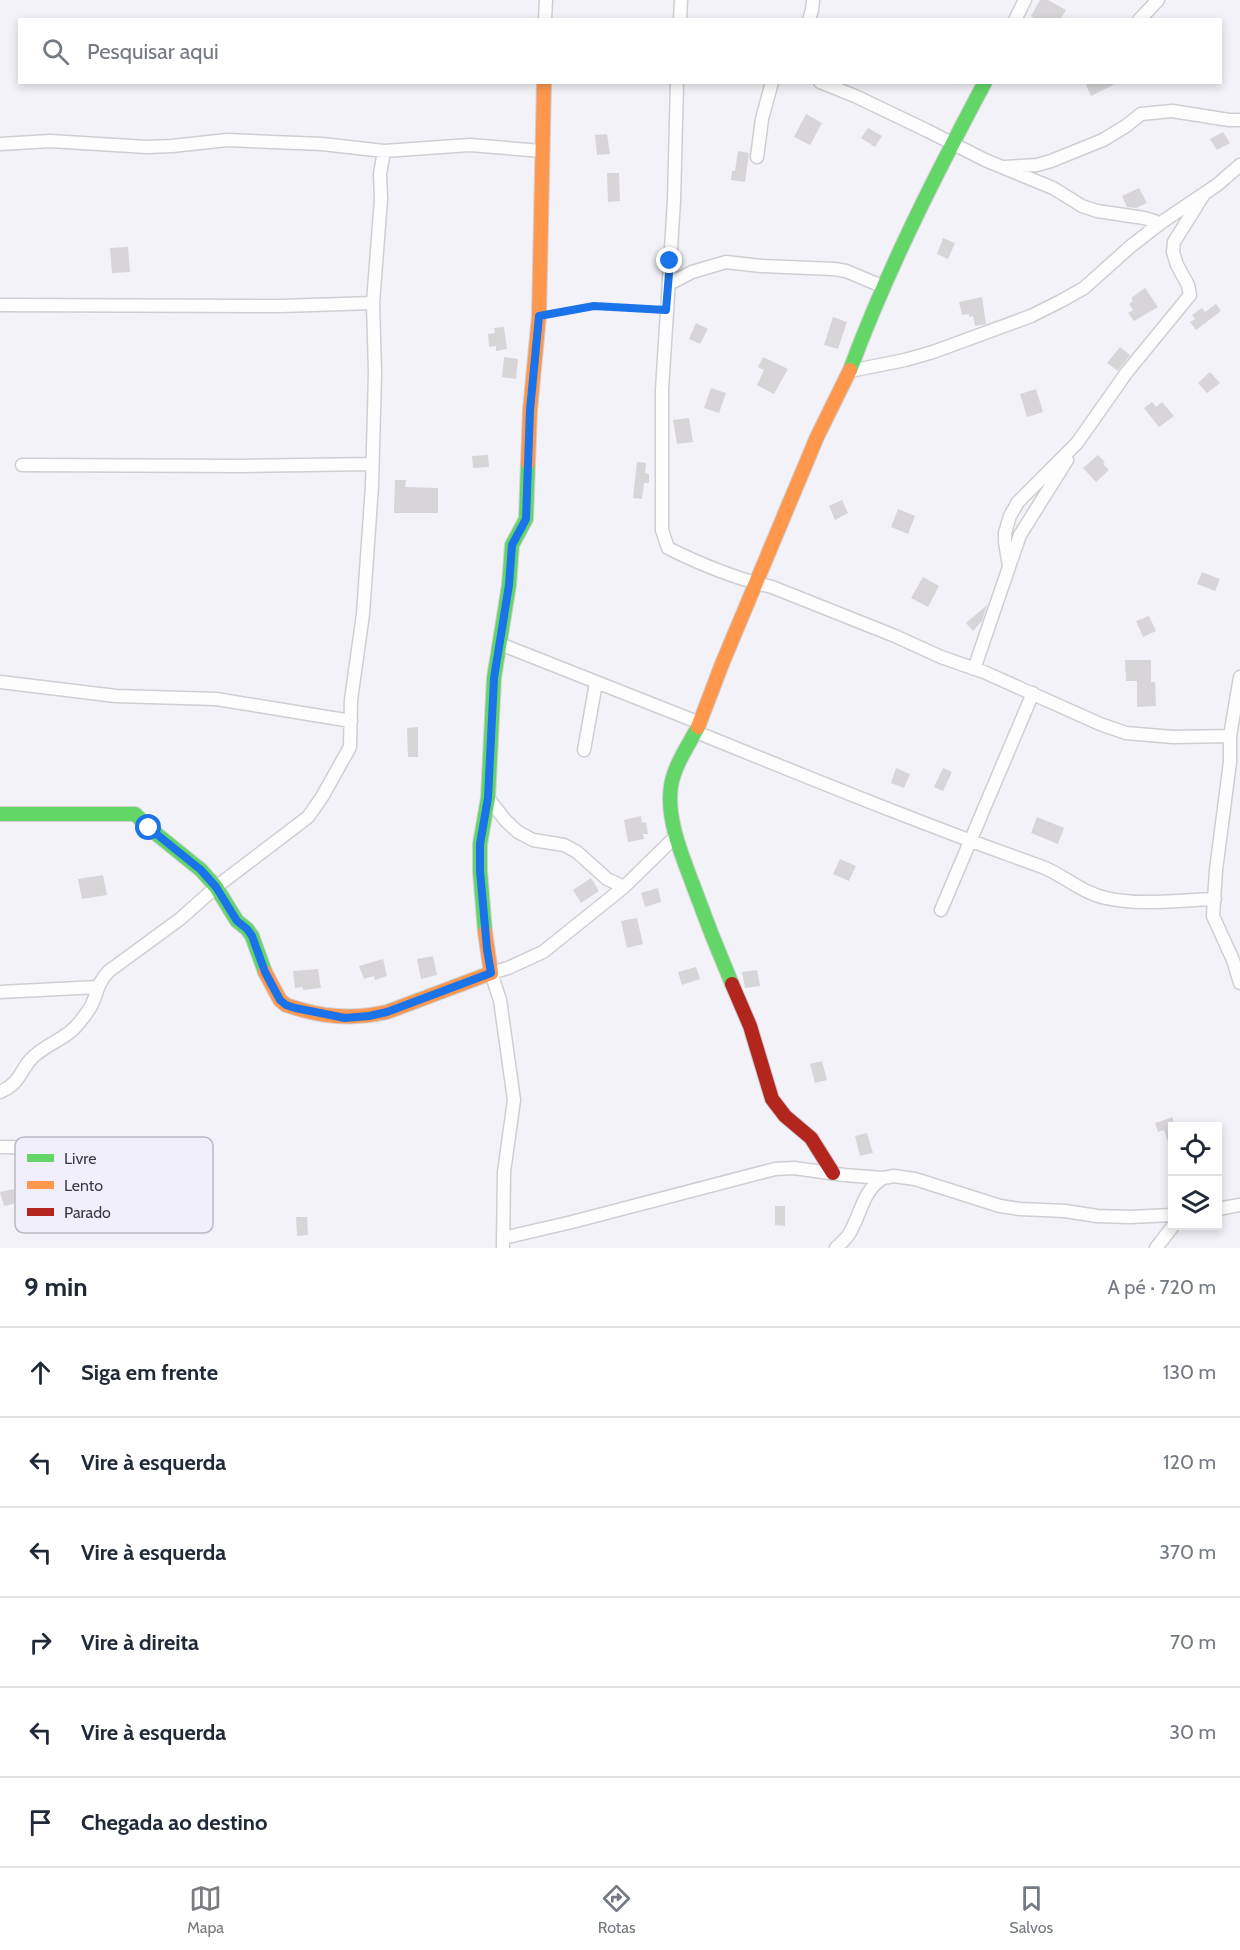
<!DOCTYPE html>
<html lang="pt">
<head>
<meta charset="utf-8">
<style>
  body { margin:0; font-family:Cabin,sans-serif; background:#f2f2f3; color:#1f2937 }
  .controls { position:absolute; right:18px; bottom:18px; display:grid; overflow:hidden; border-radius:0px; box-shadow:0 3px 9px #0003 }
  .controls button { width:54px; height:54px; display:grid; place-items:center; padding:0; border:0; border-bottom:2px solid #e0e1e3; background:#fff; color:#1f2937; font:30px sans-serif }
  .stop { position:absolute; width:18px; height:18px; margin:-14px; border:4px solid #1a73e8; border-radius:50%; background:#fff }
  .stop.end { background:#1a73e8; border-color:#fff; box-shadow:0 2px 6px #0008 }
  .list { margin:0; padding:0; list-style:none }
  h2 { display:flex; justify-content:space-between; align-items:center; height:78px; margin:0; padding:0 24px; font-size:26px }
  h2 small { font-size:20px; font-weight:400; color:#747a83 }
  .list li { display:grid; grid-template-columns:39px 1fr auto; gap:18px; align-items:center; box-sizing:border-box; height:90px; padding:0 24px; border-top:2px solid #e0e1e3 }
  .list b { display:block; font-size:22px; white-space:nowrap }
  .list em { font-size:20px; font-style:normal; color:#747a83 }
  .icon { flex:none; width:33px; height:33px; fill:none; stroke:currentColor; stroke-width:2; stroke-linecap:round; stroke-linejoin:round }
  .map { position:relative; flex:none; width:1240px; height:1248px; overflow:hidden }
  .search { position:absolute; background:#fff; box-shadow:0 3px 9px #0003; left:18px; right:18px; top:18px; height:66px; display:flex; align-items:center; gap:15px; box-sizing:border-box; padding:0 21px; border-radius:0px; color:#747a83; font-size:22px }
  .sheet { height:618px; background:#fff }
  nav { display:flex; justify-content:space-around; align-items:center; box-sizing:border-box; height:84px; border-top:2px solid #e0e1e3; background:#fff; font-size:16px; color:#747a83 }
  nav a { display:grid; justify-items:center; gap:3px }
  nav .on { color:#7c7b80 }
  .map>svg:first-child { display:block }
  .building { fill:#d8d5d9 }
  .lines { fill:none; stroke-linecap:round; stroke-linejoin:round }
  .street-casing { stroke:#cfced3; stroke-width:15 }
  .fast-casing { stroke:#cfced3; stroke-width:16 }
  .slow-casing { stroke:#cfced3; stroke-width:16 }
  .jam-casing { stroke:#cfced3; stroke-width:16 }
  .path { stroke:#dad8db; stroke-width:2; stroke-dasharray:3 4.5; stroke-linecap:butt }
  .street { stroke:#fdfdfe; stroke-width:12 }
  .fast { stroke:#63d668; stroke-width:14 }
  .slow { stroke:#ff974d; stroke-width:14 }
  .jam { stroke:#b3261e; stroke-width:14 }
  .route { stroke:#1a73e8; stroke-width:8 }
  .key { fill:#f1effb; stroke:#bbb9c3; stroke-width:1.5 }
  .key-label { font-size:16px; fill:#3c3b40 }
</style>
</head>
<body>
<div class="map">
<svg width="1240" height="1248" viewBox="0 0 1240 1248">
  <rect width="100%" height="100%" fill="#f3f2f8"/>
  <!-- building -->
  <path class="building" d="M1040,0h8l18,10 -6,10h-23l-6,-4z
    M1091,82h28l-28,14 -5,-11z
    M806,114l16,9 -12,22 -16,-8z
    M868,128l14,8 -7,11 -14,-9z
    M1223,132l7,11 -13,7 -7,-11z
    M607,134l3,20 -13,1 -2,-20z
    M738,151l11,2 -4,29 -14,-2 1,-9h3z
    M607,173h12l1,28 -12,1z
    M1139,188l8,15 -11,5 -9,-1 -5,-11z
    M943,238l12,5 -7,16 -11,-5z
    M128,247l2,25 -18,1 -2,-25z
    M1145,288l13,19 -24,14 -6,-8 5,-3 -4,-6 4,-3 -2,-3z
    M982,297l4,27 -11,2 -2,-10 -4,1v-3l-7,1 -3,-13z
    M1216,304l5,7 -25,19 -6,-8 5,-3 -3,-4 10,-7 3,4z
    M833,317l14,5 -9,27 -14,-4z
    M696,323l12,6 -8,15 -11,-5z
    M504,327l3,22 -11,2v-5l-7,1 -1,-13 7,-1 -1,-5z
    M1120,347l10,8 -12,16 -11,-8z
    M504,357l14,2 -2,20 -14,-2z
    M763,357l25,12 -14,25 -17,-9 7,-15 -6,-3z
    M1210,372l10,11 -13,10 -9,-10z
    M711,388l15,5 -7,20 -15,-5z
    M1036,389l7,23 -16,5 -7,-23z
    M1152,402l4,5 6,-5 12,14 -15,11 -15,-19z
    M689,418l4,24 -16,2 -4,-24z
    M488,455l1,12 -16,1 -1,-12z
    M1098,455l7,7 -2,2 6,6 -13,12 -13,-14z
    M637,462l9,1 -1,10 4,1v9h-5l-2,16 -9,-1z
    M395,480h11l-1,7 33,1v25h-44z
    M842,500l6,13 -13,7 -6,-14z
    M898,509l17,7 -7,18 -17,-7z
    M1202,572l18,7 -5,12 -18,-7z
    M923,577l16,9 -11,21 -17,-9z
    M987,605l-5,16 -9,10 -7,-8z
    M1149,616l7,15 -13,6 -7,-16z
    M1125,660h26v22h4l1,24 -19,1v-26h-11z
    M418,727v30h-10l-1,-29z
    M896,768l14,6 -6,14 -13,-5z
    M943,768l9,4 -9,19 -9,-4z
    M641,816l1,7 4,-1 2,12h-5l1,5 -16,3 -4,-22z
    M1037,817l27,11 -6,16 -27,-11z
    M840,859l16,7 -7,15 -16,-7z
    M103,875l4,20 -25,4 -4,-20z
    M591,878l8,13 -18,12 -8,-13z
    M658,888l3,14 -16,5 -4,-14z
    M637,918l6,26 -16,4 -6,-27z
    M433,956l4,19 -16,4 -4,-20z
    M383,959l4,17 -12,4 -1,-4 -10,3 -5,-13z
    M696,967l4,12 -18,6 -4,-13z
    M318,969l3,19 -18,2v-3l-8,1 -2,-17z
    M757,970l3,16 -15,2 -3,-16z
    M822,1061l5,19 -12,3 -5,-19z
    M1173,1117v32l-2,1 -7,-20 -6,2 -3,-9z
    M867,1133l6,20 -13,3 -5,-20z
    M14,1189l3,14 -13,3 -4,-14z
    M775,1206h10v20l-10,-1z
    M296,1217h11l1,18 -11,1z"/>
  <g class="lines">
    <defs>
      <path id="street" d="M545,20l1,-20
        M680,20l1,-20
        M809,20l3,-10 1,-10
        M1015,20l10,-20
        M1139,20l19,-20
        M677,82l-3,119 -12,189v140l6,18c32,16 69,31 104,39l123,49 46,21 43,15 116,52 26,9 47,4 57,-1
        M820,82l35,14 73,35 57,29 68,28 29,18 15,5 47,7 10,3 5,3
        M0,144l50,-3 97,6 25,-1 55,-6 95,4 62,7 86,-6 72,6
        M757,157l5,-38 10,-37
        M1004,167l33,-2 14,-4 52,-21 23,-14 15,-12 31,-3 57,9h11
        M669,284l23,-12 34,-10 35,4 73,3 12,2 38,16
        M0,305l281,1 92,-3
        M850,371l55,-11 28,-8 98,-36 30,-15 23,-13 47,-42 31,-24 55,-37 23,-20
        M22,465l221,1 129,-2
        M1009,566l-4,-24v-9l5,-17 8,-14 59,-59 50,-71 63,-77 -2,-10 -11,-20 -4,-13 1,-10 30,-48
        M500,644l200,79
        M974,669l46,-134 47,-75
        M1240,677l-10,59v26l-14,108 -3,46 20,44 7,23
        M0,682l116,14 100,3 135,22
        M696,732c114,46 228,93 344,134 23,8 41,27 66,32 35,8 72,2 109,1
        M584,750l12,-67
        M488,798l18,23 12,11 15,8 31,5 13,7 30,27 17,8
        M941,910l92,-217
        M0,992l97,-5
        M0,1092c20,-9 19,-19 31,-33 14,-15 36,-20 48,-36 4,-5 8,-10 11,-15 8,-14 6,-24 19,-37l71,-52 36,-32 92,-70 14,-20 28,-50 1,-47 12,-86 9,-128 3,-113 -2,-70 8,-104 -1,-25 4,-23
        M0,1147l140,2 45,4
        M1218,1209l22,-4
        M503,1238l69,-16 203,-53 19,-1 50,7 39,3 11,-2 21,3 85,27 20,3 45,2 32,5 33,1 42,-2
        M503,1248l1,-76 10,-72 -14,-100 -9,-27 17,-5 35,-16 81,-65 52,-51
        M836,1248c4,-4 10,-9 13,-14 12,-19 13,-43 34,-56
        M1156,1248l17,-22"/>
      <path id="fast" d="M850,370c37,-100 85,-194 135,-288
        M698,727c-10,19 -24,39 -27,59 -5,33 11,69 22,99 12,33 25,66 39,99
        M0,814h135l14,14 52,42 15,17 21,34 10,8 5,7 13,36
        M485,932l-5,-61v-27l8,-46 6,-120 15,-93 3,-40 14,-26 2,-56"/>
      <path id="slow" d="M528,463l2,-53 9,-94 5,-234
        M698,727l24,-63 95,-227 33,-67
        M265,972l15,28 6,5c35,12 65,15 101,7l104,-39 -6,-41"/>
      <path id="jam" d="M732,984l18,42 22,73 13,17 26,22 22,35"/>
    </defs>
    <!-- street casing -->
    <use href="#street" class="street-casing"/>
    <!-- fast casing -->
    <use href="#fast" class="fast-casing"/>
    <!-- slow casing -->
    <use href="#slow" class="slow-casing"/>
    <!-- jam casing -->
    <use href="#jam" class="jam-casing"/>
    <!-- path -->
    <path class="path" d="M553,313l41,-7 61,3"/>
    <!-- street -->
    <use href="#street" class="street"/>
    <!-- fast -->
    <use href="#fast" class="fast"/>
    <!-- slow -->
    <use href="#slow" class="slow"/>
    <!-- jam -->
    <use href="#jam" class="jam"/>
  </g>
  <g class="lines">
    <!-- route -->
    <path class="route" d="M149,828l52,42 15,17 21,34 10,8 5,7 13,36 15,28 6,5 9,3 50,10 24,-2 18,-4 104,-39 -4,-24 -7,-78v-27l8,-46 6,-120 15,-93 3,-40 14,-26 4,-109 9,-94 55,-10 72,4 4,-49"/>
  </g>
  <!-- legend -->
  <rect x="15" y="1137" width="198" height="96" rx="9" class="key"/>
  <rect x="27" y="1154" width="27" height="8" fill="#63d668"/>
  <rect x="27" y="1181" width="27" height="8" fill="#ff974d"/>
  <rect x="27" y="1208" width="27" height="8" fill="#b3261e"/>
  <g class="key-label">
    <text x="64" y="1164">Livre</text>
    <text x="64" y="1191">Lento</text>
    <text x="64" y="1218">Parado</text>
  </g>
</svg>
<div class="controls">
<button><svg class="icon" aria-label="locate" viewBox="0 0 24 24"><circle cx="12" cy="12" r="6"/><path d="M12 2v4M12 18v4M2 12h4M18 12h4"/></svg></button>
<button><svg class="icon" aria-label="layers" viewBox="0 0 24 24"><path d="M12 4l9 5-9 5-9-5zM3 14l9 5 9-5"/></svg></button>
</div>
<div class="stop" style="left:149px;top:828px"></div>
<div class="stop end" style="left:670px;top:261px"></div>
<div class="search"><svg class="icon" aria-label="search" viewBox="0 0 24 24"><circle cx="10" cy="10" r="6"/><path d="M15 15l6 6"/></svg>Pesquisar aqui</div>
</div>
<section class="sheet">
<h2>9 min<small>A pé · 720 m</small></h2>
<ul class="list">
<li><svg class="icon" aria-label="ahead" viewBox="0 0 24 24"><path d="M12 20V5M6 11l6-6 6 6"/></svg><div><b>Siga em frente</b></div><em>130 m</em></li>
<li><svg class="icon" aria-label="left" viewBox="0 0 24 24"><path d="M17 20v-9H6M10 6l-5 5 5 5"/></svg><div><b>Vire à esquerda</b></div><em>120 m</em></li>
<li><svg class="icon" aria-label="left" viewBox="0 0 24 24"><path d="M17 20v-9H6M10 6l-5 5 5 5"/></svg><div><b>Vire à esquerda</b></div><em>370 m</em></li>
<li><svg class="icon" aria-label="right" viewBox="0 0 24 24"><path d="M7 20v-9h11M14 6l5 5-5 5"/></svg><div><b>Vire à direita</b></div><em>70 m</em></li>
<li><svg class="icon" aria-label="left" viewBox="0 0 24 24"><path d="M17 20v-9H6M10 6l-5 5 5 5"/></svg><div><b>Vire à esquerda</b></div><em>30 m</em></li>
<li><svg class="icon" aria-label="arrive" viewBox="0 0 24 24"><path d="M6 21V4h12l-3 4 3 4H6"/></svg><div><b>Chegada ao destino</b></div></li>
</ul>
</section>
<nav>
<a class="on"><svg class="icon" aria-label="map" viewBox="0 0 24 24"><path d="M3 6l6-2 6 2 6-2v14l-6 2-6-2-6 2zM9 4v14M15 6v14"/></svg>Mapa</a>
<a><svg class="icon" aria-label="directions" viewBox="0 0 24 24"><path d="M12 3l9 9-9 9-9-9zM9 14v-3h6M13 9l2 2-2 2"/></svg>Rotas</a>
<a><svg class="icon" aria-label="saved" viewBox="0 0 24 24"><path d="M7 4h10v16l-5-4-5 4z"/></svg>Salvos</a>
</nav>
</body>
</html>
